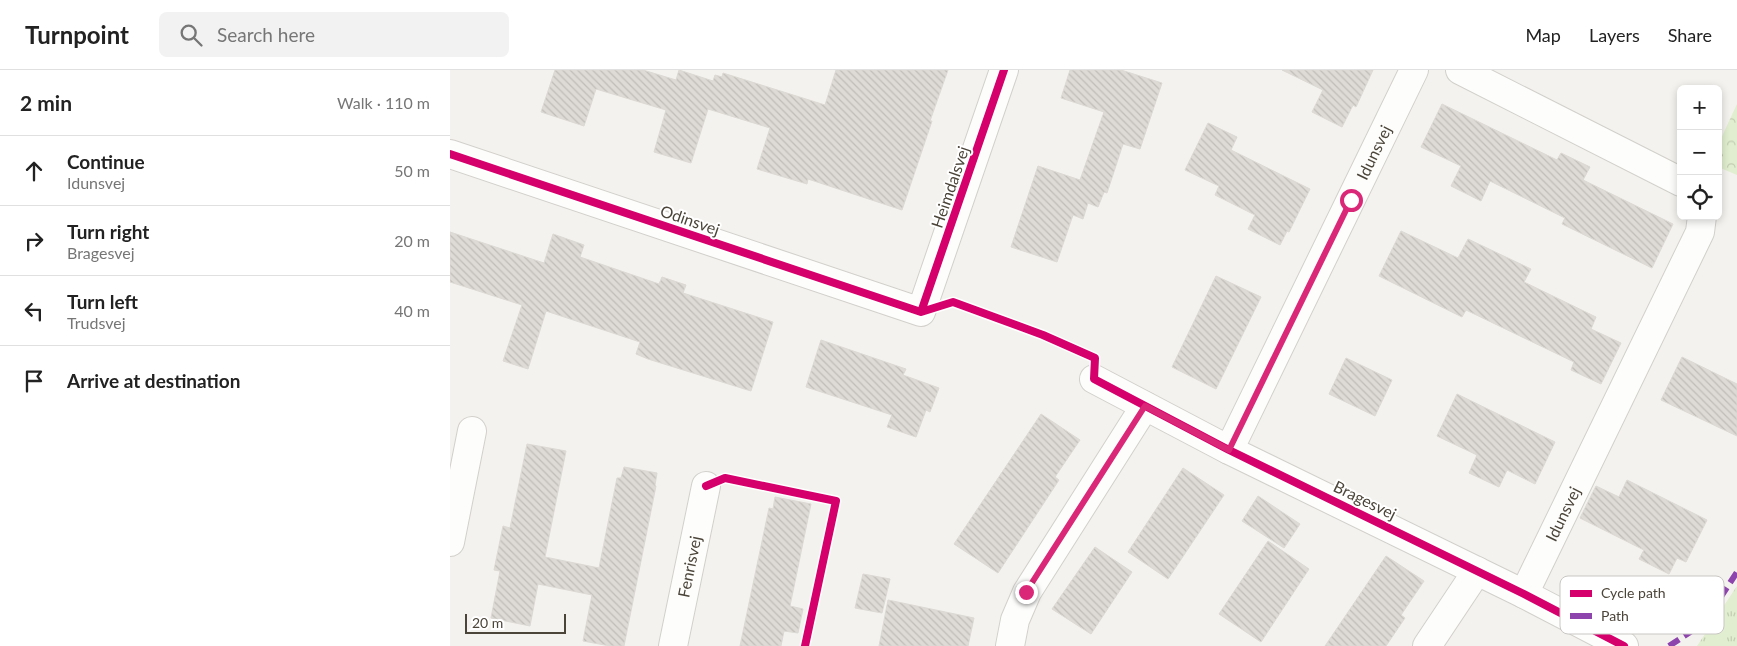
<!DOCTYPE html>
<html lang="en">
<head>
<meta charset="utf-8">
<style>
  body { margin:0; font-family:Lato,sans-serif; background:#f2f2f2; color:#222 }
  .controls { position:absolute; right:15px; top:15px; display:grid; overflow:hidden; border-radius:8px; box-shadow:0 2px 8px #0003 }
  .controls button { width:45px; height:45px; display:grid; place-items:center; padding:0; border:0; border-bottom:1px solid #e0e0e0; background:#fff; color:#222; font:25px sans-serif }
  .scale { position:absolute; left:15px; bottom:12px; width:101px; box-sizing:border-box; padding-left:5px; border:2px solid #4b4439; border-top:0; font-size:14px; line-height:18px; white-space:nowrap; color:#4b4439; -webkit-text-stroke:4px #fff; paint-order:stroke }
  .stop { position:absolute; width:15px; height:15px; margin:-11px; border:4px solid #db2777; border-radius:50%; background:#fff }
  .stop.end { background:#db2777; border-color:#fff; box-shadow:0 1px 5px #0008 }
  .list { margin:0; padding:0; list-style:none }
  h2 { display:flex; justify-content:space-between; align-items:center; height:65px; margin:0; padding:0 20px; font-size:21px }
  h2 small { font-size:16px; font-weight:400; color:#767676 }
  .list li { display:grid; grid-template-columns:32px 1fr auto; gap:15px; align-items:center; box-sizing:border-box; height:70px; padding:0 20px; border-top:1px solid #e0e0e0 }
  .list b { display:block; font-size:19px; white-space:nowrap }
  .list p { margin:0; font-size:16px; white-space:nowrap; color:#767676 }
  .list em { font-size:16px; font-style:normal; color:#767676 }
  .icon { flex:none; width:28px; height:28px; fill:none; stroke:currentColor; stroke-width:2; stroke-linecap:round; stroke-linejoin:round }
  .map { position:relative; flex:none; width:1287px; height:576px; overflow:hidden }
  header { display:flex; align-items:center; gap:30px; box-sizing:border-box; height:70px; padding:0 25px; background:#fff; border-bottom:1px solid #e0e0e0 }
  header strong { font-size:24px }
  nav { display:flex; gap:28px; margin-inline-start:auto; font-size:18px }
  .search { width:350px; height:45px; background:#f2f2f2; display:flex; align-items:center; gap:12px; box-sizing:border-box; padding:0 18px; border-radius:8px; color:#767676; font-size:19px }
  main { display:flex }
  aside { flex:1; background:#fff }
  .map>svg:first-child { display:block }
  .grass { fill:url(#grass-tufts) }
  .forest { fill:url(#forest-crowns) }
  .building { fill:url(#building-back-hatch); stroke:#dcd9d4 }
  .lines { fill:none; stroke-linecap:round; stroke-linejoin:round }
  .minor-casing { stroke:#d2d0cb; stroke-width:30 }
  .minor { stroke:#fdfdfc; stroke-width:28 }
  .quiet { stroke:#8e44ad; stroke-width:6; stroke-dasharray:12 6; stroke-linecap:butt }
  .cycleway-casing { stroke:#fff; stroke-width:11 }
  .cycleway { stroke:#d6006c; stroke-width:8 }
  .route { stroke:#db2777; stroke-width:6 }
  .labels { text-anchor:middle; stroke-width:4; stroke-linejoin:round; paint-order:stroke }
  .street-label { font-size:16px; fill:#4b4439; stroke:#fff }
  .key { fill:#fff; stroke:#c9c7c4; stroke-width:1 }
  .key-label { font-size:14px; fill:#4b4439 }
</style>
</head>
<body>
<header>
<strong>Turnpoint</strong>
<div class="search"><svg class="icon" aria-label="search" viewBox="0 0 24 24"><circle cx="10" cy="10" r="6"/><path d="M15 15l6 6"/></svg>Search here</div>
<nav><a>Map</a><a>Layers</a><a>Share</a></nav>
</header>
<main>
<aside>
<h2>2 min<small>Walk · 110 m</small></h2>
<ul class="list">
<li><svg class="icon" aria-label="ahead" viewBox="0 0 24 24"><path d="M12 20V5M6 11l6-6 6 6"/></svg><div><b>Continue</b><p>Idunsvej</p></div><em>50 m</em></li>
<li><svg class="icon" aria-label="right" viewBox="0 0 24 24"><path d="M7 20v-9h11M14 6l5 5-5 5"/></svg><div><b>Turn right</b><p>Bragesvej</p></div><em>20 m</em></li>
<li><svg class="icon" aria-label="left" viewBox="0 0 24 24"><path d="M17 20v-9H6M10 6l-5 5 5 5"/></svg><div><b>Turn left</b><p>Trudsvej</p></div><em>40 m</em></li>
<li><svg class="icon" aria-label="arrive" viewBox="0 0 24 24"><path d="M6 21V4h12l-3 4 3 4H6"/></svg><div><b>Arrive at destination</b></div></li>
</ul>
</aside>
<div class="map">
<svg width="1287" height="576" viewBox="0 0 1287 576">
  <defs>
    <pattern id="grass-tufts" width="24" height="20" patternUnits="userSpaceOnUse" patternTransform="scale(1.25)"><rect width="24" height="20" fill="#e1eecf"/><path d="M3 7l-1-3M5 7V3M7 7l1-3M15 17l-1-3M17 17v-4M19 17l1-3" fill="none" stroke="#c3cdb2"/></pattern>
    <pattern id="forest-crowns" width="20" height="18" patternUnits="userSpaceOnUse" patternTransform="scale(1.25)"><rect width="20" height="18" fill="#e1eecf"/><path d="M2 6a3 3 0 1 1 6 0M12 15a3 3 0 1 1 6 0" fill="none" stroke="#c3cdb2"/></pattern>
    <pattern id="building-back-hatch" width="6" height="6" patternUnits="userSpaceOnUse" patternTransform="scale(1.25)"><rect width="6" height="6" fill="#dedbd6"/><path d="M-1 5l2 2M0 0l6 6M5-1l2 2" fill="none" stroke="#c0bdb8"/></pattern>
  </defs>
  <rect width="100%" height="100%" fill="#f4f2ee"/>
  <!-- grass -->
  <path class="grass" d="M1287,516v60h-40z"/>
  <!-- forest -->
  <path class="forest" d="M1287,34v71l-19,-8v-22z"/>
  <!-- building -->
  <path class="building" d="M105,0h88l33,10 3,-10 34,11 2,-6 7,2 1,-4 102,32 11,-35h112l-18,51h2l-30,89 -94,-31 -1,5 -50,-15 13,-41 -62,-19 -17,54 -37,-11 12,-42 -70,-21 -12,37 -43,-14z
    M620,0h51l41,13 -22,66 -17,-5 -16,49 -3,-1 -6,15 -10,-4 -5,16 -10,-4 -16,47 -46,-15 27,-81 42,14 24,-68 -43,-14z
    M832,0h91l-17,37 -3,-2 -11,22 -30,-15 11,-22z
    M992,34l115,56 4,-7 29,14 -7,13 90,44 -21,44 -90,-44 3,-6 -75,-37 -9,20 -30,-15 10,-20 -40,-19z
    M758,53l29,14 -6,13 79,39 -21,43 -2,-1 -7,14 -32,-16 7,-14 -40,-20 4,-9 -34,-16z
    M951,161l57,27 10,-19 63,30 -7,13 72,35 -5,12 30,14 -20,41 -30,-14 3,-8 -108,-52 -4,7 -83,-41z
    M0,162l94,31 9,-29 31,11 -4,12 79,27 3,-7 24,8 -3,8 90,29 -22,69 -103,-32 -12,-5 4,-12 -94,-31 -18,58 -25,-8 19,-56 -72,-23z
    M766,206l45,21 -45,92 -44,-22z
    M371,270l85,29 -3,6 36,13 -9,24 -4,-2 -10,27 -29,-10 5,-12 -86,-28z
    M1232,287l55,27v52l-76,-36z
    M896,288l46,22 -17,36 -46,-22z
    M1007,324l98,48 -20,42 -28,-14 -8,17 -30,-14 8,-18 -40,-19z
    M591,344l39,26 -25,37 4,3 -61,93 -44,-29z
    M77,374l39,7 -21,106 54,11 18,-90h4l3,-11 33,6 -2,12 1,1 -32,160h-14l-27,-5 9,-46 -54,-11 -8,42 -39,-8 9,-47 -6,-1 9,-44 7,2z
    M733,398l41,27 -56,84 -40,-27z
    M1177,410l80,40 -21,42 -9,-4 -8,16 -30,-15 5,-9 -64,-32 16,-32 23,11z
    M808,426l42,28 -16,24 -42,-27z
    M325,427l36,7 -21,102 13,3 -5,24 -14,-2 -3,15h-41l29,-138 4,1z
    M818,471l41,28 -48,73 -42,-28z
    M645,477l37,25 -41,62 -39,-25z
    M936,486l38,25 -23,34 4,3 -19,28h-61z
    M413,504l27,5 -8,34 -27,-5z
    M438,530l86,18 -6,28h-89z"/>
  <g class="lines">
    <defs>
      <g id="minor">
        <path d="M1010,0l221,112"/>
        <path d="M0,84l471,158 83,-242"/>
        <path d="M644,309l135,71 295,144 100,52"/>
        <path id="s1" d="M779,380l185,-380"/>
        <path d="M0,472l22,-111"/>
        <path id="s2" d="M1074,524l176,-362 2,-16"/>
        <path id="s3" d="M223,576l33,-160"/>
        <path d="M560,576l5,-26 12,-28 118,-186"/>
        <path d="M977,576l50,-75"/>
      </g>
    </defs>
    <!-- minor casing -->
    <use href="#minor" class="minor-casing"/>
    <!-- minor -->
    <use href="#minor" class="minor"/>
    <!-- quiet -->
    <path class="quiet" d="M1219,576l35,-23 33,-51"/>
    <defs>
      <path id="cycleway" d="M0,84l471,158
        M471,242l32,-10 90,33 52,23 -1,21 135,71 295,144 100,52
        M471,242l83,-242
        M256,416l19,-8 111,23 -31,145"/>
    </defs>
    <!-- cycleway casing -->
    <use href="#cycleway" class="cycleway-casing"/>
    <!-- cycleway -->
    <use href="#cycleway" class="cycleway"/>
  </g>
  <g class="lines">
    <!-- route -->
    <path class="route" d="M576,522l119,-186 84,44 122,-250"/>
  </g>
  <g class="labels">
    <!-- street labels -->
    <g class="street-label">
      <text dy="6" stroke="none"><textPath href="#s1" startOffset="331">Idunsvej</textPath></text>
      <text transform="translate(500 117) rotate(-71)" y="6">Heimdalsvej</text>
      <text transform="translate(240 150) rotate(19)" y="6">Odinsvej</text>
      <text transform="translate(915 430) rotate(26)" y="6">Bragesvej</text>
      <text dy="6" stroke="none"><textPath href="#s2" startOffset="89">Idunsvej</textPath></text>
      <text dy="6" stroke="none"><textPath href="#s3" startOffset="81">Fenrisvej</textPath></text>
    </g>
  </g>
  <!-- legend -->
  <rect x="1110" y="506" width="164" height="58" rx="8" class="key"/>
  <rect x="1120" y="520" width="22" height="7" fill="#d6006c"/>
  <rect x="1120" y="543" width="22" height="6" fill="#8e44ad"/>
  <g class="key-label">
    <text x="1151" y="528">Cycle path</text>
    <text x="1151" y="551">Path</text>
  </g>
</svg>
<div class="controls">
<button>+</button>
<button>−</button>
<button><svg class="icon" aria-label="locate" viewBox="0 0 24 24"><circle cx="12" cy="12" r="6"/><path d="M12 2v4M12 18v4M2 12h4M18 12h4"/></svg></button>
</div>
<div class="scale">20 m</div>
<div class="stop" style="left:901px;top:130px"></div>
<div class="stop end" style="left:576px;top:522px"></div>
</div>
</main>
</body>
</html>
